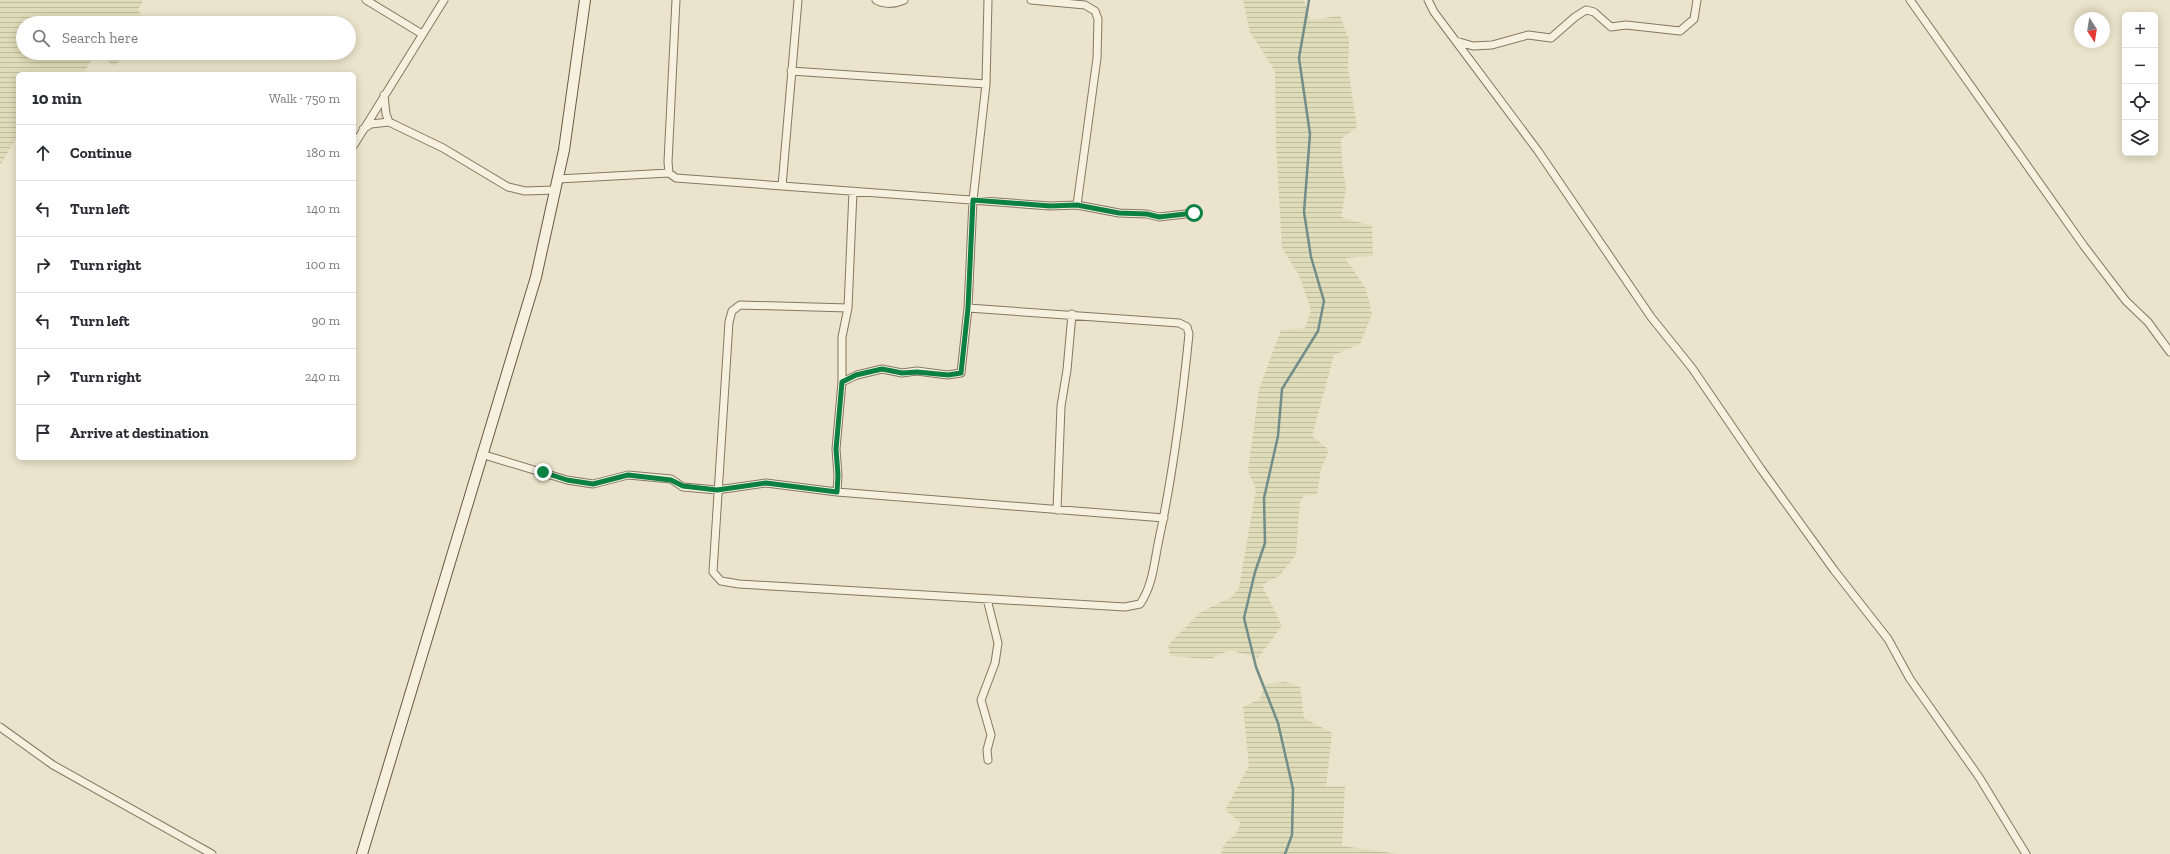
<!DOCTYPE html>
<html lang="en">
<head>
<meta charset="utf-8">
<style>
  body { margin:0; font-family:"Zilla Slab",serif; background:#f7f7f7; color:#2b2b33 }
  .controls { position:absolute; right:12px; top:12px; display:grid; overflow:hidden; border-radius:6px; box-shadow:0 2px 10px #0003 }
  .controls button { width:36px; height:36px; display:grid; place-items:center; padding:0; border:0; border-bottom:1px solid #e1e1e2; background:#fff; color:#2b2b33; font:20px sans-serif }
  .compass { position:absolute; left:2074px; top:12px; width:36px; height:36px; border-radius:50%; background:#fff; box-shadow:0 2px 10px #0003; rotate:168deg }
  .stop { position:absolute; width:12px; height:12px; margin:-9px; border:3px solid #0b8043; border-radius:50%; background:#fff }
  .stop.end { background:#0b8043; border-color:#fff; box-shadow:0 1px 4px #0008 }
  .list { margin:0; padding:0; list-style:none }
  h2 { display:flex; justify-content:space-between; align-items:center; height:52px; margin:0; padding:0 16px; font-size:17px }
  h2 small { font-size:13px; font-weight:400; color:#7c7c81 }
  .list li { display:grid; grid-template-columns:26px 1fr auto; gap:12px; align-items:center; box-sizing:border-box; height:56px; padding:0 16px; border-top:1px solid #e1e1e2 }
  .list b { display:block; font-size:15px; white-space:nowrap }
  .list em { font-size:13px; font-style:normal; color:#7c7c81 }
  .icon { flex:none; width:22px; height:22px; fill:none; stroke:currentColor; stroke-width:2; stroke-linecap:round; stroke-linejoin:round }
  .map { position:relative; flex:none; width:2170px; height:854px; overflow:hidden }
  .search { position:absolute; background:#fff; box-shadow:0 2px 10px #0003; left:16px; top:16px; width:340px; height:44px; display:flex; align-items:center; gap:10px; box-sizing:border-box; padding:0 14px; border-radius:22px; color:#7c7c81; font-size:15px }
  .panel { position:absolute; background:#fff; box-shadow:0 2px 10px #0003; left:16px; top:72px; width:340px; height:388px; border-radius:6px }
  .map>svg:first-child { display:block }
  .farmland { fill:url(#farmland-rules) }
  .lines { fill:none; stroke-linecap:round; stroke-linejoin:round }
  .stream { stroke:#728e89; stroke-width:2.5 }
  .minor-casing { stroke:#867761; stroke-width:9 }
  .secondary-casing { stroke:#685944; stroke-width:12 }
  .minor { stroke:#f6f0de; stroke-width:7 }
  .secondary { stroke:#f6f0de; stroke-width:10 }
  .route { stroke:#0b8043; stroke-width:5 }
</style>
</head>
<body>
<div class="map">
<svg width="2170" height="854" viewBox="0 0 2170 854">
  <defs>
    <pattern id="farmland-rules" width="6" height="5" patternUnits="userSpaceOnUse"><rect width="6" height="5" fill="#dfdcb9"/><path d="M0 2.5h6" fill="none" stroke="#c0bd9f"/></pattern>
  </defs>
  <rect width="100%" height="100%" fill="#ebe3cb"/>
  <!-- farmland -->
  <path class="farmland" d="M0,0h143l-5,10 8,13h-123v30h73l-13,21h-65v61l-18,30z
    M1243,0h61l6,20 30,-4 9,24 -1,28 9,59 -16,12 1,24 4,26 -5,28 31,9 1,30 -28,2 21,31 6,25 -12,30 -26,11 -22,81 17,14 -8,19 -4,25 -13,2 -4,5 -4,54 -17,21 -17,9 20,41 -24,32 -29,-8 -19,9 -40,-3 -2,-11 33,-33 31,-15 7,-9 17,-99 -8,-18 11,-82 22,-59 24,-2 6,-18 -12,-35 -17,-27 -6,-104 -1,-73 -25,-39z
    M97,53h31l-14,13z
    M1286,682l14,5 4,31 28,15 -6,54 19,-1 -3,60 57,8h-177l-1,-3 5,-9 10,-8 5,-11 -16,-13 24,-44 -6,-59 17,-8 5,-15z"/>
  <g class="lines">
    <!-- stream -->
    <path class="stream" d="M1285,854l7,-19 1,-46 -15,-66 -22,-56 -12,-49 11,-46 10,-29 -1,-45 14,-62 4,-47 36,-58 6,-30 -13,-44 -7,-45 6,-78 -11,-76 10,-58"/>
    <defs>
      <path id="minor" d="M366,0l56,34
        M876,0c10,5 18,4 28,0
        M1031,0l54,5 10,6 3,8 -1,39 -20,147
        M1428,0l6,12 104,139 113,166 41,51 69,101 73,101 54,69 22,40 69,98 47,77
        M1910,0l174,246 42,55 22,21 22,30
        M1456,41l17,5 19,-1 36,-10 23,3 24,-21 11,-7 8,2 17,15 15,-2 54,6 14,-12 3,-19
        M791,71l195,13
        M384,95l2,19 3,8
        M363,129l8,-5 18,-2 54,26 65,39 17,4 30,-1
        M354,145l90,-145
        M669,173l-1,-11 8,-162
        M558,179l111,-6 7,5 374,28 27,-1 42,8 28,1 12,3 35,-4
        M782,186l16,-186
        M848,308l-108,-3 -8,6 -3,11 -16,250 8,9 18,3 386,23 15,-3c12,-17 14,-39 18,-60 15,-69 24,-140 31,-210l-2,-7 -8,-4 -211,-15
        M842,382l15,-7 25,-6 20,4 15,-2 30,4 14,-2 7,-65 5,-108 13,-116 2,-84
        M481,454l86,26 26,4 35,-9 43,4 12,8 34,3 49,-7 71,9 327,26
        M837,492l1,-17 -2,-26 6,-67v-45l6,-29 5,-117
        M1057,510l4,-104 6,-36 5,-56
        M987,599l11,44 -3,20 -14,37 10,35 -4,15 1,10
        M0,727l53,38 159,89"/>
      <path id="secondary" d="M362,854l174,-577 28,-127 21,-150"/>
    </defs>
    <!-- minor casing -->
    <use href="#minor" class="minor-casing"/>
    <!-- secondary casing -->
    <use href="#secondary" class="secondary-casing"/>
    <!-- minor -->
    <use href="#minor" class="minor"/>
    <!-- secondary -->
    <use href="#secondary" class="secondary"/>
  </g>
  <g class="lines">
    <!-- route -->
    <path class="route" d="M543,472l24,8 26,4 35,-9 43,5 12,6 34,4 49,-7 71,9 1,-17 -2,-26 6,-67 14,-7 26,-6 20,4 15,-1 31,3 13,-2 7,-65 5,-108 77,6 27,-1 42,8 28,1 12,3 35,-4"/>
  </g>
</svg>
<div class="controls">
<button>+</button>
<button>−</button>
<button><svg class="icon" aria-label="locate" viewBox="0 0 24 24"><circle cx="12" cy="12" r="6"/><path d="M12 2v4M12 18v4M2 12h4M18 12h4"/></svg></button>
<button><svg class="icon" aria-label="layers" viewBox="0 0 24 24"><path d="M12 4l9 5-9 5-9-5zM3 14l9 5 9-5"/></svg></button>
</div>
<svg class="compass" viewBox="-18 -18 36 36"><path d="M0-13l5 13h-10z" fill="#e53935"/><path d="M0 13l5-13h-10z" fill="#7c7c81"/></svg>
<div class="stop" style="left:1194px;top:213px"></div>
<div class="stop end" style="left:543px;top:472px"></div>
<div class="search"><svg class="icon" aria-label="search" viewBox="0 0 24 24"><circle cx="10" cy="10" r="6"/><path d="M15 15l6 6"/></svg>Search here</div>
<section class="panel">
<h2>10 min<small>Walk · 750 m</small></h2>
<ul class="list">
<li><svg class="icon" aria-label="ahead" viewBox="0 0 24 24"><path d="M12 20V5M6 11l6-6 6 6"/></svg><div><b>Continue</b></div><em>180 m</em></li>
<li><svg class="icon" aria-label="left" viewBox="0 0 24 24"><path d="M17 20v-9H6M10 6l-5 5 5 5"/></svg><div><b>Turn left</b></div><em>140 m</em></li>
<li><svg class="icon" aria-label="right" viewBox="0 0 24 24"><path d="M7 20v-9h11M14 6l5 5-5 5"/></svg><div><b>Turn right</b></div><em>100 m</em></li>
<li><svg class="icon" aria-label="left" viewBox="0 0 24 24"><path d="M17 20v-9H6M10 6l-5 5 5 5"/></svg><div><b>Turn left</b></div><em>90 m</em></li>
<li><svg class="icon" aria-label="right" viewBox="0 0 24 24"><path d="M7 20v-9h11M14 6l5 5-5 5"/></svg><div><b>Turn right</b></div><em>240 m</em></li>
<li><svg class="icon" aria-label="arrive" viewBox="0 0 24 24"><path d="M6 21V4h12l-3 4 3 4H6"/></svg><div><b>Arrive at destination</b></div></li>
</ul>
</section>
</div>
</body>
</html>
